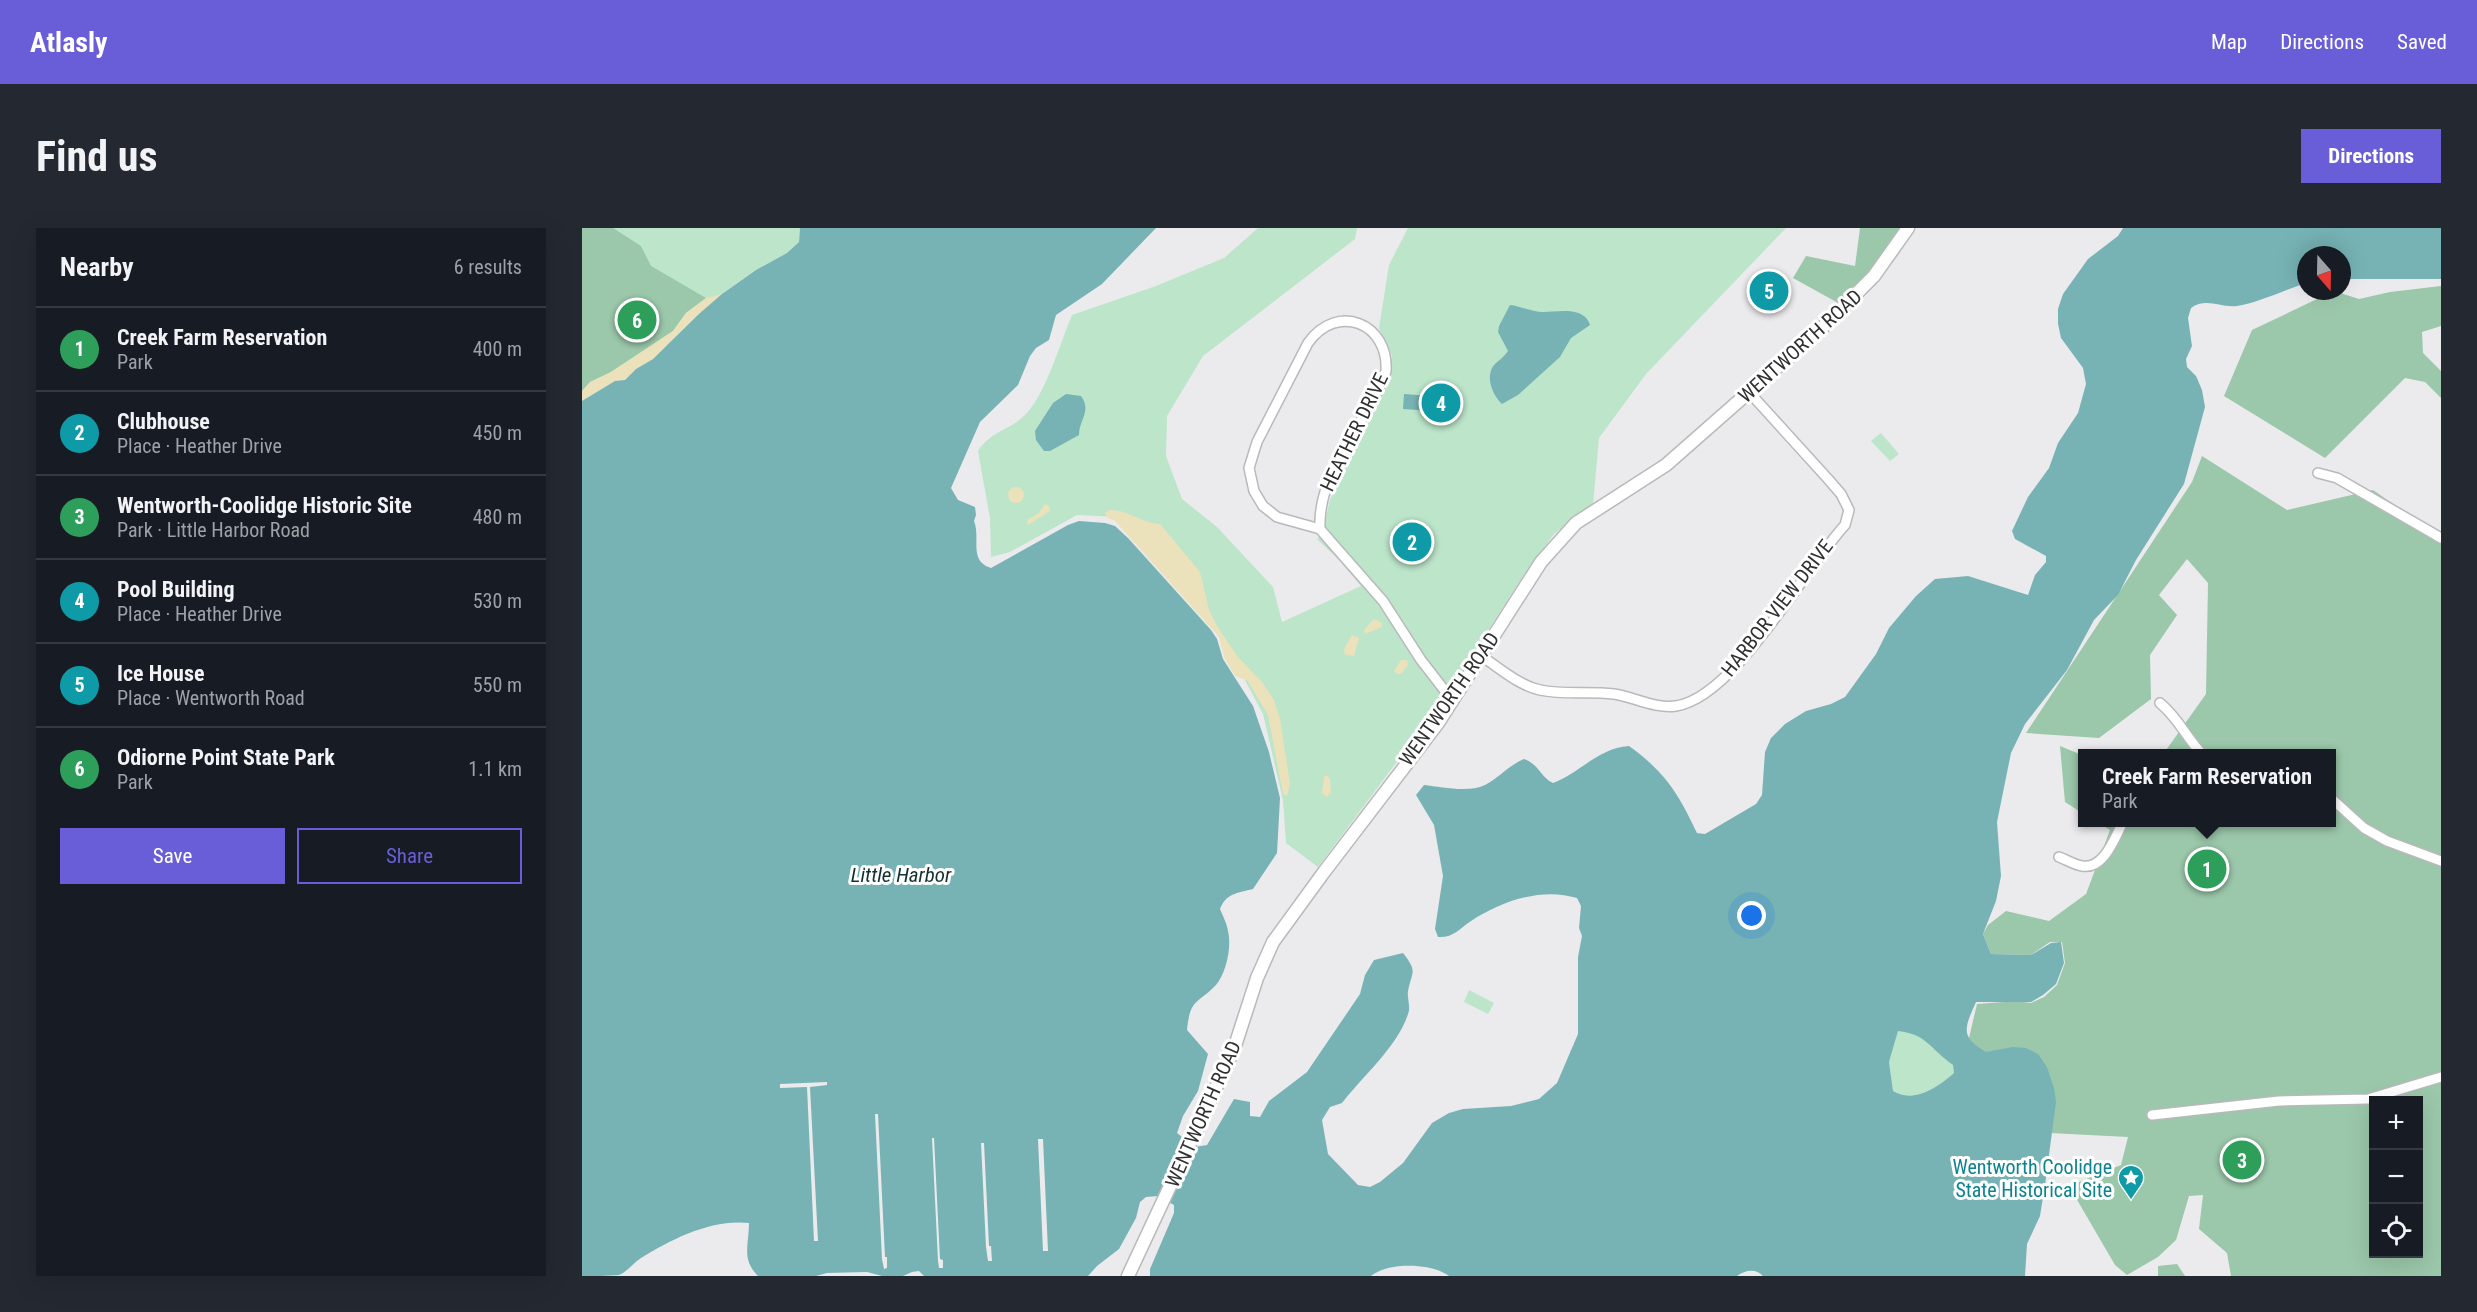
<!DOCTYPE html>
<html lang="en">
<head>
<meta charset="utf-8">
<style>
  body { margin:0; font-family:"Roboto Condensed",sans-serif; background:#242831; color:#f1f3f6 }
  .controls { position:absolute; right:18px; bottom:18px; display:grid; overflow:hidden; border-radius:0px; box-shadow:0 6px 24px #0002 }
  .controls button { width:54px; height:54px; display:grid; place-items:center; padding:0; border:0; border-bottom:2px solid #363941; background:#171b24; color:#f1f3f6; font:30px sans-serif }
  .compass { position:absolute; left:1715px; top:18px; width:54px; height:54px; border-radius:50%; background:#171b24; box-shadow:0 6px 24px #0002; rotate:160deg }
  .you { position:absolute; left:1170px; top:688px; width:21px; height:21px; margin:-15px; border:4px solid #fff; border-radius:50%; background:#1a73e8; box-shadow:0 0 0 9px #1a73e833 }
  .badge { display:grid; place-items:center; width:39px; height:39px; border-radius:50%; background:#695ed7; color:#fff; font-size:20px; font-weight:700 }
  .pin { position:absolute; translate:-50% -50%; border:3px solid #fff; box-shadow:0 2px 6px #0006 }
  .popup { position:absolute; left:1496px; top:521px; width:258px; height:78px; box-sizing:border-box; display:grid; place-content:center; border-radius:0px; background:#171b24; filter:drop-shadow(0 2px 4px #0005); font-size:20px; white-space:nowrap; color:#9ea1a6 }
  .popup b { font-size:22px; color:#f1f3f6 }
  .popup::after { content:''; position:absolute; left:50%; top:100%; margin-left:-12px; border:12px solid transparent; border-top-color:#171b24 }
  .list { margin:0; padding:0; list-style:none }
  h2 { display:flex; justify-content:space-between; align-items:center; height:78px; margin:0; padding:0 24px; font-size:26px }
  h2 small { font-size:20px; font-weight:400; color:#9ea1a6 }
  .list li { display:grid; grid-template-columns:39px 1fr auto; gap:18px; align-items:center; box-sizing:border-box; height:84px; padding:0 24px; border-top:2px solid #363941 }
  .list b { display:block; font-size:22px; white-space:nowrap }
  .list p { margin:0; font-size:20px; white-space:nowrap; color:#9ea1a6 }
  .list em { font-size:20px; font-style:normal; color:#9ea1a6 }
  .actions { display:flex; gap:12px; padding:18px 24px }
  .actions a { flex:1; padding:14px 0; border:2px solid #695ed7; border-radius:0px; text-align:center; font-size:21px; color:#695ed7 }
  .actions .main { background:#695ed7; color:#fff }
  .icon { flex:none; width:33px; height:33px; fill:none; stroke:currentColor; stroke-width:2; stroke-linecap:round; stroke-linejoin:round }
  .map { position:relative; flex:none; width:1859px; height:1048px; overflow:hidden; border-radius:0px }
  header { display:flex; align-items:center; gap:36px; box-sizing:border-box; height:84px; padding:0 30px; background:#695ed7; color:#fff }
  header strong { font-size:28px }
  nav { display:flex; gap:33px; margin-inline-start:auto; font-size:21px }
  .intro { display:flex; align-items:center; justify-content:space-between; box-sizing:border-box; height:144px; padding:0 36px }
  h1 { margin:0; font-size:42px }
  .button { padding:15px 27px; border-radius:0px; background:#695ed7; color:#fff; font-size:21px; font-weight:700 }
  main { display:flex; gap:36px; padding:0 36px }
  aside { flex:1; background:#171b24; border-radius:0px; box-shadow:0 6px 24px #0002 }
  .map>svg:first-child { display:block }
  .green { fill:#bce5ca }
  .forest { fill:#9bc7aa; fill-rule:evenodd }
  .sand { fill:#ebe2bc }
  .water { fill:#77b3b5; fill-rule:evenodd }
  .pier { fill:#ebebed }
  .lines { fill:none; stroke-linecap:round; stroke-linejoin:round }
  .minor-casing { stroke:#b8b9ba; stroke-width:12 }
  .major-casing { stroke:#b8b9ba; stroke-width:15 }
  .minor { stroke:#fff; stroke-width:9 }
  .major { stroke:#fff; stroke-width:12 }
  .labels { text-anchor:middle; stroke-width:6; stroke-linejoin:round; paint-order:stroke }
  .street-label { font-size:20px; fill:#303031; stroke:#fff }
  .culture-label { font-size:20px; fill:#0d838f; stroke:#fff; text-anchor:end }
  .water-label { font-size:21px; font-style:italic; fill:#123132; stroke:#fff }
</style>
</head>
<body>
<header>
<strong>Atlasly</strong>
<nav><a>Map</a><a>Directions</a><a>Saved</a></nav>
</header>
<div class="intro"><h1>Find us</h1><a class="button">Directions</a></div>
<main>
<aside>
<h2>Nearby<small>6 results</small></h2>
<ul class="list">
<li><span class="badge" style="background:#2e9e5b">1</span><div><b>Creek Farm Reservation</b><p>Park</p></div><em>400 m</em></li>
<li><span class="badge" style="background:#0f9aa8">2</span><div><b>Clubhouse</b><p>Place · Heather Drive</p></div><em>450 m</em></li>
<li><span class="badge" style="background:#2e9e5b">3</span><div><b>Wentworth-Coolidge Historic Site</b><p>Park · Little Harbor Road</p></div><em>480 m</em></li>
<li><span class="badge" style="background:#0f9aa8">4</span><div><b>Pool Building</b><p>Place · Heather Drive</p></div><em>530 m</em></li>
<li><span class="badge" style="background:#0f9aa8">5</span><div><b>Ice House</b><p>Place · Wentworth Road</p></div><em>550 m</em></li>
<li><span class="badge" style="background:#2e9e5b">6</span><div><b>Odiorne Point State Park</b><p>Park</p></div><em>1.1 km</em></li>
</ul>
<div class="actions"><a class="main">Save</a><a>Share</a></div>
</aside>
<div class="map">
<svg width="1859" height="1048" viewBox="0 0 1859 1048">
  <rect width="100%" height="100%" fill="#ebebed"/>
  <!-- green -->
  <path class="green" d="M0,0h218l-1,14 -12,11 -31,17 -34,24 -22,19 -25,26 -60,42 -33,20z
    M676,0h99l-2,11 -152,117 -36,60 -1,40 16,43 35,28 56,60 9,35 79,-36 -22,-26 -22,-21 11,-10 -4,-4 6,-25 57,-117 5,-27 -13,-28 10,-63 19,-37h378l-140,146 -47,64 -6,66 -39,30 -31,42 -82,127 -123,164 -32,-24 -3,-43 -20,-86 -48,-90 -96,-107 -42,-2 -67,37 -19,5 -1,-39 -12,-67c14,-21 31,-20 47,-36 20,-19 36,-74 47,-100l84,-29 68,-28z
    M1299,205l18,21 -9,7 -19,-20z
    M887,762l25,13 -6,11 -24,-12z
    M1316,802c29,4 32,19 55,35l1,8c-16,14 -40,31 -61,18l-4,-29z"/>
  <!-- forest -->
  <path class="forest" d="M0,0h31l28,18 10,20 55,32 -20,15 -13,18 -62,41 -21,10 -8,9z
    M1278,0h41l-22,36 -39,40 -47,-26 13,-22 49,10z
    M1859,58v40l-19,6 1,21 18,18v27l-16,-16 -20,-4 -80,80 -101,-62 28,-66 82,-39 25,8 31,-7z
    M1620,228l85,54 86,-20 68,47v739h-210l-4,-23 -28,-24 4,-34 -14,1 -13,44 -18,17 -31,18 -12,-10 -46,-79 52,-21 7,-28 -78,-4 -74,-79 -7,-16 8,-34 39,-3 15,2 13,-6 13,-12 8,-22 -3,-21h-12l-19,13 -40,-1 -8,-20 5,-9 18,-14 43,10 37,-27 24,-64 -11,-7 233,-1v-68l-168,-1 42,-59 2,-111 -21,-24 -28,36 18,20 -27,40 1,44 -52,39 -73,-5 166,-251zM1792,872h44v154h-44z
    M1478,518l22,9v58l-17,-11z
    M1595,1036l8,12h-27v-10z"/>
  <!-- sand -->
  <path class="sand" d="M140,66l-22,19 -47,46 -17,10 -11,11 -10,1 -33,20v-10l8,-9 21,-10 62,-41 13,-18 20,-15z
    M426 267a8 8 0 1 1 16 0a8 8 0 1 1-16 0Z
    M463,276l4,2 1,5 -22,14 -1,-5 12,-7z
    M527,282c21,0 29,12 51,14l40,48 9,38 8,16 21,31 24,25 12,18 6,19 10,65 -3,12 -4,-2 -15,-79 -20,-34 -13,-5 -11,-19 -5,-20 -105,-117 -7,-2 -2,-5z
    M792,391l8,4v4l-17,7 -1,-4z
    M770,407l7,3 -5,18 -9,-1 -1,-6z
    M819,432h6l1,5 -7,9h-4l-3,-3z
    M742,548h4l2,3 1,13 -4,5 -5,-4z"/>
  <!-- water -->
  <path class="water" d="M218,0h356l-54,56 -46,31 -7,25 -13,8 -6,8 -12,29 -38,37 -29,66 7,12 17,7 1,8 -2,6c7,17 -6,40 17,47l77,-43 11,-4 26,2 10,3 13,12 83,92 6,9 6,20 30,47 16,46 11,46 -3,55 -24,36c-15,4 -27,4 -33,20 3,7 7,15 8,22 4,16 -2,42 -12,54 -18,19 -26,13 -29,45l21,24 -10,37 -15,25 -6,17 18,14 12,-2 27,-46 16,3v14l10,1 9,-16 38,-29 53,-78 5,-19 9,-15 29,-7c15,19 9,18 5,38 -1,8 3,16 0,23 -10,32 -46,63 -66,89l-12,4 -8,13 6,34 30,31 12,2 10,-5 23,-19 29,-40 17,-10 14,-4 48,-3 28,-7 18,-16 21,-49v-77l4,-21 -3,-8 2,-22 -4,-8c-35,-11 -76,3 -106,23 -12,8 -18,17 -33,16l-3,-8 8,-53 -9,-51 -18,-30 8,-10c18,2 44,8 61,0 14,-7 24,-20 39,-26 16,6 15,17 29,24 27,-10 45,-35 76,-37 36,26 49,47 68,87l8,1 51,-30 6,-9 3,-43 6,-14 14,-14 21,-13 25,-7 14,-7 31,-43 13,-26 27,-32 19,-17 33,-3 60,19 7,-20 11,-13v-6l-31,-17 -3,-8 16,-34 21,-29 9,-25 20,-30 8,-29 -3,-16 -22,-30 -3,-14v-15l5,-15 25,-35 30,-23 5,-8h318v51h-99v-24h-36v28c-22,7 -46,19 -69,23 -17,2 -31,-9 -46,2l-3,10 4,28 -6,13 1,8 9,9 6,14 3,17 -21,77 -48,76 -18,35 -24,25 -27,50 -42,54 -14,29 -14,69 4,54 -5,25 -13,33 8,20 40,1 20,-12 10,-1 3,21 -8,21 -13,11 -12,7h-55c-11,25 -17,35 10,50l27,-5 13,1 12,6 9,13 7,21 2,14 -11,83 -5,31 -13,28 -2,32h-262c-7,-8 -18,-6 -26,0h-288c-17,-13 -61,-14 -78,0h-221v-7l24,-56v-8l-16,-9 -12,1 -6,5 -4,16 -17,31 -22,17 -9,10h-164l-5,-5 -7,1 -9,4h-21l-15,-4 -40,1 -11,3h-58c-17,-17 -9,-31 -9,-53 -38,-4 -77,16 -108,35 -8,5 -14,14 -22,17 -8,1 -27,1 -37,1v-875l33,-20 10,-1 11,-11 17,-10 47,-46 22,-19 34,-24 31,-17 12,-11zM1316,803c29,3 32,18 55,34l1,8c-16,14 -40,31 -61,18l-4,-29z
    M928,77c10,1 22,7 33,7 15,0 41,-6 47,13l-19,13 -11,19 -42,38 -16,9c-10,-9 -17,-28 -8,-39 5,-5 10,-8 14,-14l-10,-19 1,-6z
    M484,166l15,2c11,15 -2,24 -2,39l-29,16h-6l-8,-11 -1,-9 18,-28z
    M822,166l28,2 -1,15 -28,-2z"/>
  <!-- pier -->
  <path class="pier" d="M245,854v3l-17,2 8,154h-4l-7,-154 -27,1v-4z
    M293,886h3l7,143h2v11l-3,1 -2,-10z
    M350,910h2l6,121 3,1v8h-4l-1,-7z
    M456,911h5l5,112h-5z
    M399,915h3l5,103h2l1,15h-4l-2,-14z"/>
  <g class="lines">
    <defs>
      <path id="minor" d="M1736,245l19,5 104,60
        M738,301c-3,-58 47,-105 66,-158 3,-48 -49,-69 -78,-28l-51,99 -8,26 5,23 9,15 14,11 43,12 12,14 51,58 38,59 31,40
        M899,428c19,12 37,29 59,34 24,5 49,1 74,4 20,3 41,15 62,12 58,-8 129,-138 169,-181l4,-15 -8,-16 -13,-15 -79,-87
        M1578,475c20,17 25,33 42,51
        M1750,571l32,29 23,13 54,20
        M1477,629c8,3 16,8 23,9 22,4 33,-29 41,-44
        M1570,887l127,-14 89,-2 73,-22"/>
      <path id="major" d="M546,1048l106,-227 23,-71 16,-36 51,-70 114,-149 103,-161 35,-39 90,-58 158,-139 50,-50 34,-48"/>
    </defs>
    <!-- minor casing -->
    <use href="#minor" class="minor-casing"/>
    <!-- major casing -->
    <use href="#major" class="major-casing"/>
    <!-- minor -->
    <use href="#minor" class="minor"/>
    <!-- major -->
    <use href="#major" class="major"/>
  </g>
  <!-- icons -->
  <defs>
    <symbol id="sight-pin" viewBox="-11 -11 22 30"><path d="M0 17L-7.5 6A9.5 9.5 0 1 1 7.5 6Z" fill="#0f9aa8" stroke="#fff"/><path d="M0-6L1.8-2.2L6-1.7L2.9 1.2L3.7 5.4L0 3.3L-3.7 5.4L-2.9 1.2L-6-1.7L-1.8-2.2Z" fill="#fff"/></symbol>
  </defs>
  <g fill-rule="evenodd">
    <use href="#sight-pin" x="1534" y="935" width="30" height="40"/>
  </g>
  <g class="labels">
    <!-- street labels -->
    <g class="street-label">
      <text transform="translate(1218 118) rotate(-42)" y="7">WENTWORTH ROAD</text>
      <text transform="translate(772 204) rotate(-64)" y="7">HEATHER DRIVE</text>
      <text transform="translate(1195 380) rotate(-52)" y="7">HARBOR VIEW DRIVE</text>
      <text transform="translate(867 471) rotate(-55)" y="7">WENTWORTH ROAD</text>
      <text transform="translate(621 886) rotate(-66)" y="7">WENTWORTH ROAD</text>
    </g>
    <!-- culture labels -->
    <g class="culture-label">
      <text x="1530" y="946">Wentworth Coolidge<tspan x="1530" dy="23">State Historical Site</tspan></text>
    </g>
    <!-- water labels -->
    <g class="water-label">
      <text x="319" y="654">Little Harbor</text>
    </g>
  </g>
</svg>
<div class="controls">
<button>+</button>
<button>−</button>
<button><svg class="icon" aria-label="locate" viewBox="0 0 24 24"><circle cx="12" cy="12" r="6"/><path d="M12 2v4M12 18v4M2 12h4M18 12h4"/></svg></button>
</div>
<svg class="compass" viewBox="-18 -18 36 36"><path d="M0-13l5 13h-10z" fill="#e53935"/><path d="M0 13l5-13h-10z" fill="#9ea1a6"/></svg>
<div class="you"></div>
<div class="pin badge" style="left:1625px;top:641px;background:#2e9e5b">1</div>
<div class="popup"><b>Creek Farm Reservation</b>Park</div>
<div class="pin badge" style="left:830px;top:314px;background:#0f9aa8">2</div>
<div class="pin badge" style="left:1660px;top:932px;background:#2e9e5b">3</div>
<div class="pin badge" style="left:859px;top:175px;background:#0f9aa8">4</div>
<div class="pin badge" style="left:1187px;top:63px;background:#0f9aa8">5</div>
<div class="pin badge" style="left:55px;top:92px;background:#2e9e5b">6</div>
</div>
</main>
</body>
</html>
